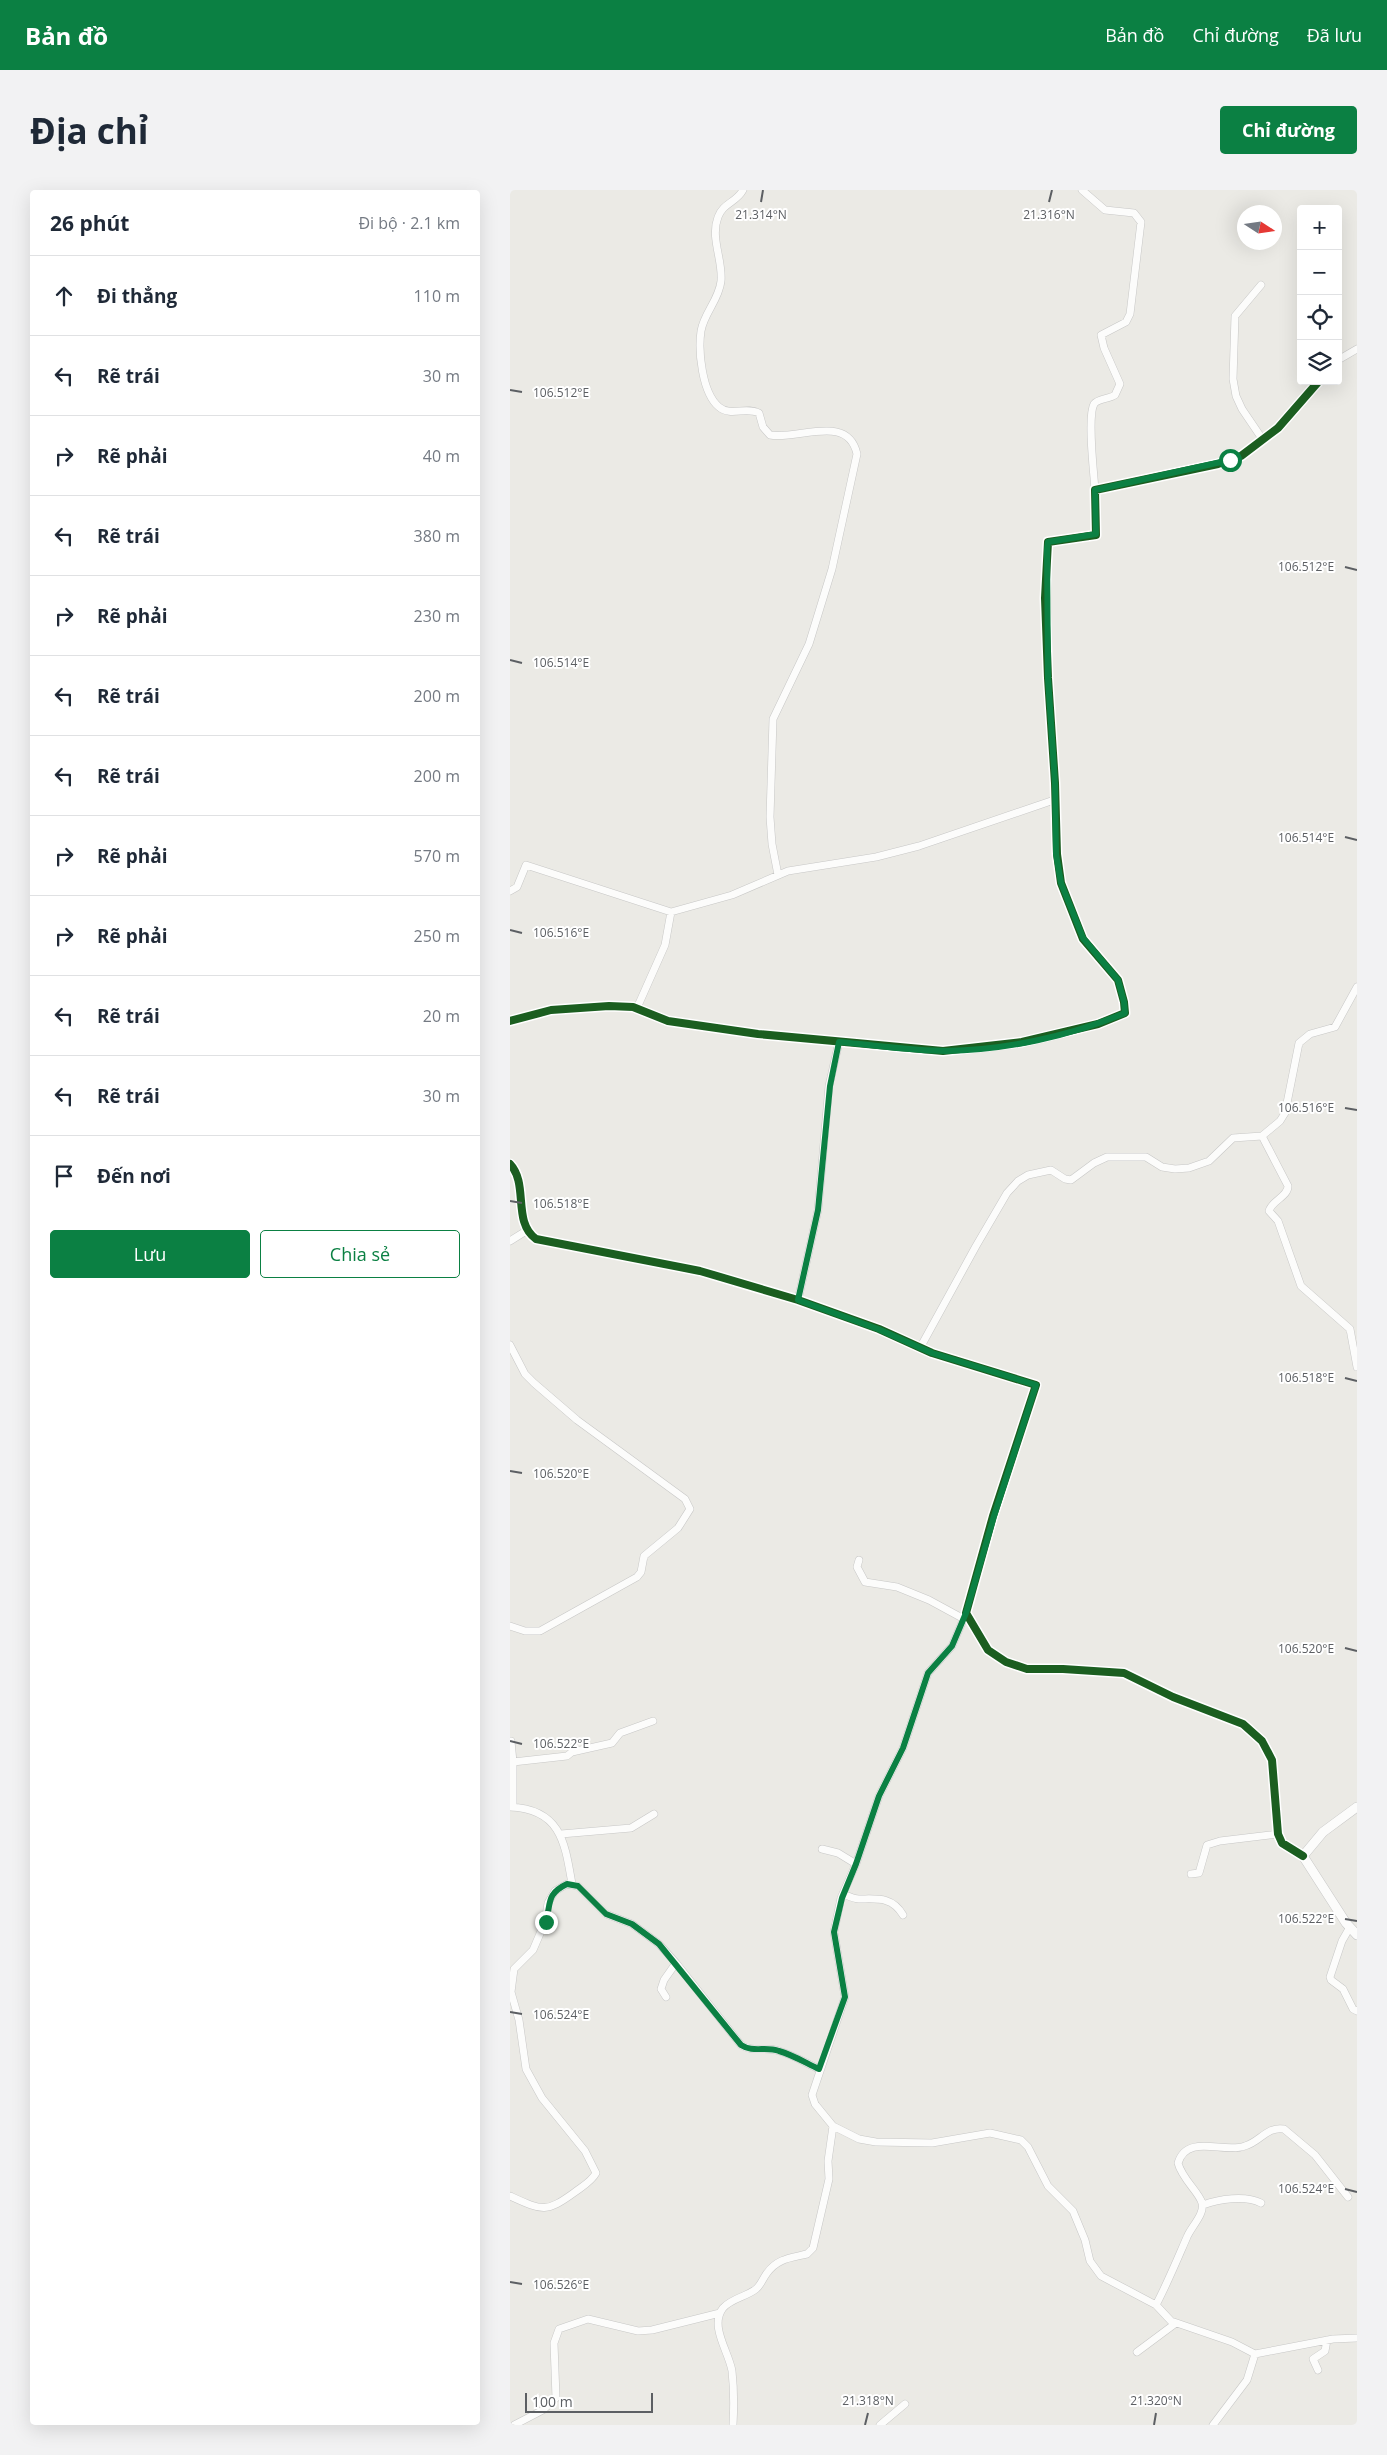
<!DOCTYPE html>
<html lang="vi">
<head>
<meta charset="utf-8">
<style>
  body { margin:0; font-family:"Open Sans",sans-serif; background:#f2f2f3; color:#1f2937 }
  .controls { position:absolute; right:15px; top:15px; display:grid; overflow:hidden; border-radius:5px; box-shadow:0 5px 20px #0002 }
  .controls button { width:45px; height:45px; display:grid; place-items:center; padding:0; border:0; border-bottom:1px solid #e0e1e3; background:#fff; color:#1f2937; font:25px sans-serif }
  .compass { position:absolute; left:727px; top:15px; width:45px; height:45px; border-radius:50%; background:#fff; box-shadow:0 5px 20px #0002; rotate:102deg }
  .scale { position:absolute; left:15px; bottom:12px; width:128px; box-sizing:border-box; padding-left:5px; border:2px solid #5c5f63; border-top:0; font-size:14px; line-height:18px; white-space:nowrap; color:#5c5f63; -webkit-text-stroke:4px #fff; paint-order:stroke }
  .stop { position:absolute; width:15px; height:15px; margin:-11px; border:4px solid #0b8043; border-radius:50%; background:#fff }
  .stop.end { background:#0b8043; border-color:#fff; box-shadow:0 1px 5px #0008 }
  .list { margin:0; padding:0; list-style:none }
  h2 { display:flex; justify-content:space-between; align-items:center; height:65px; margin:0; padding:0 20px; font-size:21px }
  h2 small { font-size:16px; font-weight:400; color:#747a83 }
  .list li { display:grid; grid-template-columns:32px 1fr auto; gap:15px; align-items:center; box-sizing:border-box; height:80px; padding:0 20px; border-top:1px solid #e0e1e3 }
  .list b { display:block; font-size:19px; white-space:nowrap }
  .list em { font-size:16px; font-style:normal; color:#747a83 }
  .actions { display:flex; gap:10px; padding:15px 20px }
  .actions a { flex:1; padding:11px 0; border:1px solid #0b8043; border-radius:5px; text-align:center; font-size:18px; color:#0b8043 }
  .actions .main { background:#0b8043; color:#fff }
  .icon { flex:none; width:28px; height:28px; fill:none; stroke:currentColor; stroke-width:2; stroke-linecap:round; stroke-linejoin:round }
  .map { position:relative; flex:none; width:847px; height:2235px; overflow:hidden; border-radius:5px }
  header { display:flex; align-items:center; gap:30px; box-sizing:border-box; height:70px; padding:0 25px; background:#0b8043; color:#fff }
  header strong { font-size:24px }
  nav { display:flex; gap:28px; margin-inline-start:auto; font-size:18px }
  .intro { display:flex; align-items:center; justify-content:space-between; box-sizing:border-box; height:120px; padding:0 30px }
  h1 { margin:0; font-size:35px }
  .button { padding:12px 22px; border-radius:5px; background:#0b8043; color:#fff; font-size:18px; font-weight:700 }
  main { display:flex; gap:30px; padding:0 30px }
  aside { flex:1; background:#fff; border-radius:5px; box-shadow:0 5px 20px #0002 }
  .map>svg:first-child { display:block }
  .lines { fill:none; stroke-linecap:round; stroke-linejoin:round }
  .minor-casing { stroke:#c7c7c6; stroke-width:8 }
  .tertiary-casing { stroke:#c7c7c6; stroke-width:10 }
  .minor { stroke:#fcfcfb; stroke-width:7 }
  .tertiary { stroke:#fcfcfb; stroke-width:9 }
  .cycleway-casing { stroke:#fff; stroke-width:11 }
  .cycleway { stroke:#1b5e20; stroke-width:8 }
  .route { stroke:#0b8043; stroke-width:6 }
  .ticks { fill:none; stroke:#5c5f63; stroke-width:2 }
  .ticks-label { font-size:12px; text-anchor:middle; fill:#5c5f63; stroke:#fff; stroke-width:4; stroke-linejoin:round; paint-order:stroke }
</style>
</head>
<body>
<header>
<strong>Bản đồ</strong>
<nav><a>Bản đồ</a><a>Chỉ đường</a><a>Đã lưu</a></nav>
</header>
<div class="intro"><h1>Địa chỉ</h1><a class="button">Chỉ đường</a></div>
<main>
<aside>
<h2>26 phút<small>Đi bộ · 2.1 km</small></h2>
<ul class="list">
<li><svg class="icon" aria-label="ahead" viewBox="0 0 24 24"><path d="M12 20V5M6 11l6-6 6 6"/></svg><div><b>Đi thẳng</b></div><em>110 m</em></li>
<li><svg class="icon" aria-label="left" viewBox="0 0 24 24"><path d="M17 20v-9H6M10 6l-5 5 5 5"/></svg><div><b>Rẽ trái</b></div><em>30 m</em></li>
<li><svg class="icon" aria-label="right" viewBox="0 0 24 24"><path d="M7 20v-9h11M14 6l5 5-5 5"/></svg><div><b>Rẽ phải</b></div><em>40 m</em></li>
<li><svg class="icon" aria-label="left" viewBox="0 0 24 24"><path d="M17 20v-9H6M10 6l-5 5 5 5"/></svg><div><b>Rẽ trái</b></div><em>380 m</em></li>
<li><svg class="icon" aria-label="right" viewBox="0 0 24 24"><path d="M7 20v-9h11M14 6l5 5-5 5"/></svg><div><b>Rẽ phải</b></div><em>230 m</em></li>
<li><svg class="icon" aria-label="left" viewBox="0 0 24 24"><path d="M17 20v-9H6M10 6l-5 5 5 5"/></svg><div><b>Rẽ trái</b></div><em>200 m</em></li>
<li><svg class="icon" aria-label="left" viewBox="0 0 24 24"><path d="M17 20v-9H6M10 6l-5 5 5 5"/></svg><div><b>Rẽ trái</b></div><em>200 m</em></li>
<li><svg class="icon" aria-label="right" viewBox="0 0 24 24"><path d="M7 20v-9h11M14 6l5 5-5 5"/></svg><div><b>Rẽ phải</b></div><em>570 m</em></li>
<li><svg class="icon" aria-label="right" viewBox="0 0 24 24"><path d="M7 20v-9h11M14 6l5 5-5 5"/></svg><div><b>Rẽ phải</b></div><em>250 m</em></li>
<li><svg class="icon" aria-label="left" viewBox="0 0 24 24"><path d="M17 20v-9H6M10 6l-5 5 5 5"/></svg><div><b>Rẽ trái</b></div><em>20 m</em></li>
<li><svg class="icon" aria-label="left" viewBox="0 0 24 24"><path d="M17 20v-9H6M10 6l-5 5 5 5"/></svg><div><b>Rẽ trái</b></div><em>30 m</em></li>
<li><svg class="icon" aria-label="arrive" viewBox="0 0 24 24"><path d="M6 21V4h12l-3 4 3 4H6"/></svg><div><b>Đến nơi</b></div></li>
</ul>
<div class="actions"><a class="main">Lưu</a><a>Chia sẻ</a></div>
</aside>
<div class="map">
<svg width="847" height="2235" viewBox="0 0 847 2235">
  <rect width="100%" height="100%" fill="#ebeae5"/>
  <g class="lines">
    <defs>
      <path id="minor" d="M233,0c-6,12 -20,13 -25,27 -8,21 5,43 3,64 -2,19 -17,32 -20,50 -3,20 1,62 18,76 12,10 27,-1 40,6l4,14 7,8c29,5 78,-22 87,19l-25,115 -23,75 -36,75 -3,98 2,27 6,31
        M572,0l23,20 29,3 7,9 -11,92 -4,8 -25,13 3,13 16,36 -5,11c-5,4 -17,3 -21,9 -7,13 0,70 1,86
        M751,95l-26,31 -2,63 3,17 6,13 21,31
        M828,170l19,-11
        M0,701l7,-4 9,-22 145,47 61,-17 56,-24 88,-14 43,-11 135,-46
        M127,818l28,-63 6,-33
        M0,831l41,-11 58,-4 24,1 35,14 90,13 185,17 79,-9 76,-18 27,-11 -1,-11 -6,-22 -35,-41 -22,-56 -4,-29 -2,-71 -7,-105 -3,-80 3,-56 48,-7 -1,-45 123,-26 23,-8 37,-28 41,-47
        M752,946l26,50c0,11 -16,14 -19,25l9,10 23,65 49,43 7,38
        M0,974c19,20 2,58 26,75l164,32 98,29 81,29 53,24 104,32 -43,131 -27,97 22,37 18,12 21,7h36l61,4 49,24 70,27 19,17 10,19 6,74 4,9 21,13
        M0,1051l16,-10
        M288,1110l20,-90 11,-124 10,-44
        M0,1155l15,29 9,9 43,37 108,79 5,10 -12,19 -34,28 -3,16 -4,5 -97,54h-15l-15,-5
        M410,1158l56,-102 31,-53 11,-12 10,-6 23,-5 14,9 6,1 23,-17 13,-6h39l16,10 13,2 14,-1 20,-7 24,-23 29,-2 18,-15 5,-8 14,-70 11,-9 25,-7 22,-40
        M349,1370l-2,7 8,15 32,5 32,13 35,19
        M1,1551l2,21
        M0,1617c51,2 55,36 62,77
        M3,1617v-45l54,-6 5,-4 40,-9 8,-10 33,-12
        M51,1644l70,-6 23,-14
        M312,1659l16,4 18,11
        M681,1684l8,-1 8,-28 13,-4 58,-7
        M333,1704c5,2 11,5 16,5 17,0 33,-3 44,16
        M840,1737l-8,14 -12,36 1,3 12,9 10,20 4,2
        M156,1807l-5,-8 3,-9 12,-17
        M323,1936l26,13 17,3 56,1 58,-10 31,7 7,7 20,39 25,25 12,29 5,21 11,15 55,29 15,16 61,21 23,12
        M0,2006c33,15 36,17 65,-4 8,-6 17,-11 21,-19l-11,-22 -43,-53 -16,-29 -7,-49 -8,-28 3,-23 19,-19 12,-28 3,-19 7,-12 12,-7 11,2 28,28 26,10 27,20 17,19 65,82c12,8 25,1 38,6 14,4 27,12 40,18
        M693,2015c16,-6 42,-10 58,-2
        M646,2115c12,-23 21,-45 31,-68 4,-10 18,-23 15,-34 -3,-11 -20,-24 -24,-40 9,-30 46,-9 67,-17 15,-4 22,-20 39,-17l31,26 33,42
        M627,2162l39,-29
        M808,2180l-5,-11 12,-8 2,-11
        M4,2235l29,-15 13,-12 -2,-55 5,-14 29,-10 50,12 14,-1 68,-17
        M223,2235c1,-18 1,-36 -1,-54 -3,-19 -23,-45 -9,-63 9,-10 23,-11 33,-19 5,-4 7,-11 11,-16 11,-15 24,-15 40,-19l6,-6 16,-69 -1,-18 5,-35 -18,-22 -3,-9 33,-98 -11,-65 7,-34 15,-34 23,-68 24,-48 25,-75 24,-27 14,-33
        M370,2235l25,-21
        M703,2235l34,-45 8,-26 78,-15 24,-1"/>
      <path id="tertiary" d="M847,1617l-34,25 -20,24 43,67 11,12"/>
    </defs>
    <!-- minor casing -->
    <use href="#minor" class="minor-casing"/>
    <!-- tertiary casing -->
    <use href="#tertiary" class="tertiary-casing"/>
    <!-- minor -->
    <use href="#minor" class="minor"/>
    <!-- tertiary -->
    <use href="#tertiary" class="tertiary"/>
    <defs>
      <path id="cycleway" d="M0,831l41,-11 58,-4 24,1 35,14 90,13 185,17 79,-9 76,-18 27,-11 -1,-11 -6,-22 -35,-41 -22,-56 -4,-29 -2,-71 -7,-105 -3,-80 3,-56 48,-7 -1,-45 123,-26 23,-8 37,-28 41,-47
        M0,974c19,20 2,58 26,75l164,32 98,29 81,29 53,24 104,32 -43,131 -27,97 22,37 18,12 21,7h36l61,4 49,24 70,27 19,17 10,19 6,74 4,9 21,13"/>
    </defs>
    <!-- cycleway casing -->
    <use href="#cycleway" class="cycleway-casing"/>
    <!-- cycleway -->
    <use href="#cycleway" class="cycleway"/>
  </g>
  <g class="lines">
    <!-- route -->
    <path class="route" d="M36,1732c5,-19 0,-28 21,-38l11,2 28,28 26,10 27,20 82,101c12,8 25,1 38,6 14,4 27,12 40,18l26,-72 -11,-65 8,-34 14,-34 23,-68 24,-48 25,-75 24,-27 14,-33 28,-97 42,-131 -104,-32 -54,-24 -80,-29 20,-90 12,-124 9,-44c35,3 72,9 107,9 60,-1 124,-15 179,-38l-1,-11 -6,-22 -35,-42 -22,-55 -5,-29 -1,-71 -7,-105 -1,-129 1,-7 48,-8 -1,-44 135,-30"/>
  </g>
  <!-- ticks -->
  <path class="ticks" d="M251,12l2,-12M539,12l3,-12M0,200l12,2M835,377l12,3M0,470l12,3M835,647l12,3M0,740l12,3M835,918l12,2M0,1011l12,2M835,1188l12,3M0,1281l12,2M835,1458l12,3M0,1551l12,3M835,1729l12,2M0,1822l12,2M835,1999l12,3M0,2092l12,2M355,2235l3,-12M644,2235l2,-12"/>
  <g class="ticks-label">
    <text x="251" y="29">21.314°N</text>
    <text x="539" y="29">21.316°N</text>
    <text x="51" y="207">106.512°E</text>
    <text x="796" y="381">106.512°E</text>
    <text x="51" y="477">106.514°E</text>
    <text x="796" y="652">106.514°E</text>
    <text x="51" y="747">106.516°E</text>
    <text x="796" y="922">106.516°E</text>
    <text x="51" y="1018">106.518°E</text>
    <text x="796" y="1192">106.518°E</text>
    <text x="51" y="1288">106.520°E</text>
    <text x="796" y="1463">106.520°E</text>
    <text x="51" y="1558">106.522°E</text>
    <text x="796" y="1733">106.522°E</text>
    <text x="51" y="1829">106.524°E</text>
    <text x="796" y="2003">106.524°E</text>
    <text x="51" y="2099">106.526°E</text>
    <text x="358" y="2215">21.318°N</text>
    <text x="646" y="2215">21.320°N</text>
  </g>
</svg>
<div class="controls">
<button>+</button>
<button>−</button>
<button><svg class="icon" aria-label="locate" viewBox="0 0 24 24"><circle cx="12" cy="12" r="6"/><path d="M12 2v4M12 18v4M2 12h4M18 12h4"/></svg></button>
<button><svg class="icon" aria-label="layers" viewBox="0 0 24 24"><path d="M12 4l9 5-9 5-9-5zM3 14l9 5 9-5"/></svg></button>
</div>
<svg class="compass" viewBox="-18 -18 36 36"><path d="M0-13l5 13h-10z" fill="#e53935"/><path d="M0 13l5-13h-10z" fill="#747a83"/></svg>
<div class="scale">100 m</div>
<div class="stop" style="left:720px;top:270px"></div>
<div class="stop end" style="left:36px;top:1732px"></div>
</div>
</main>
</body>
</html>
